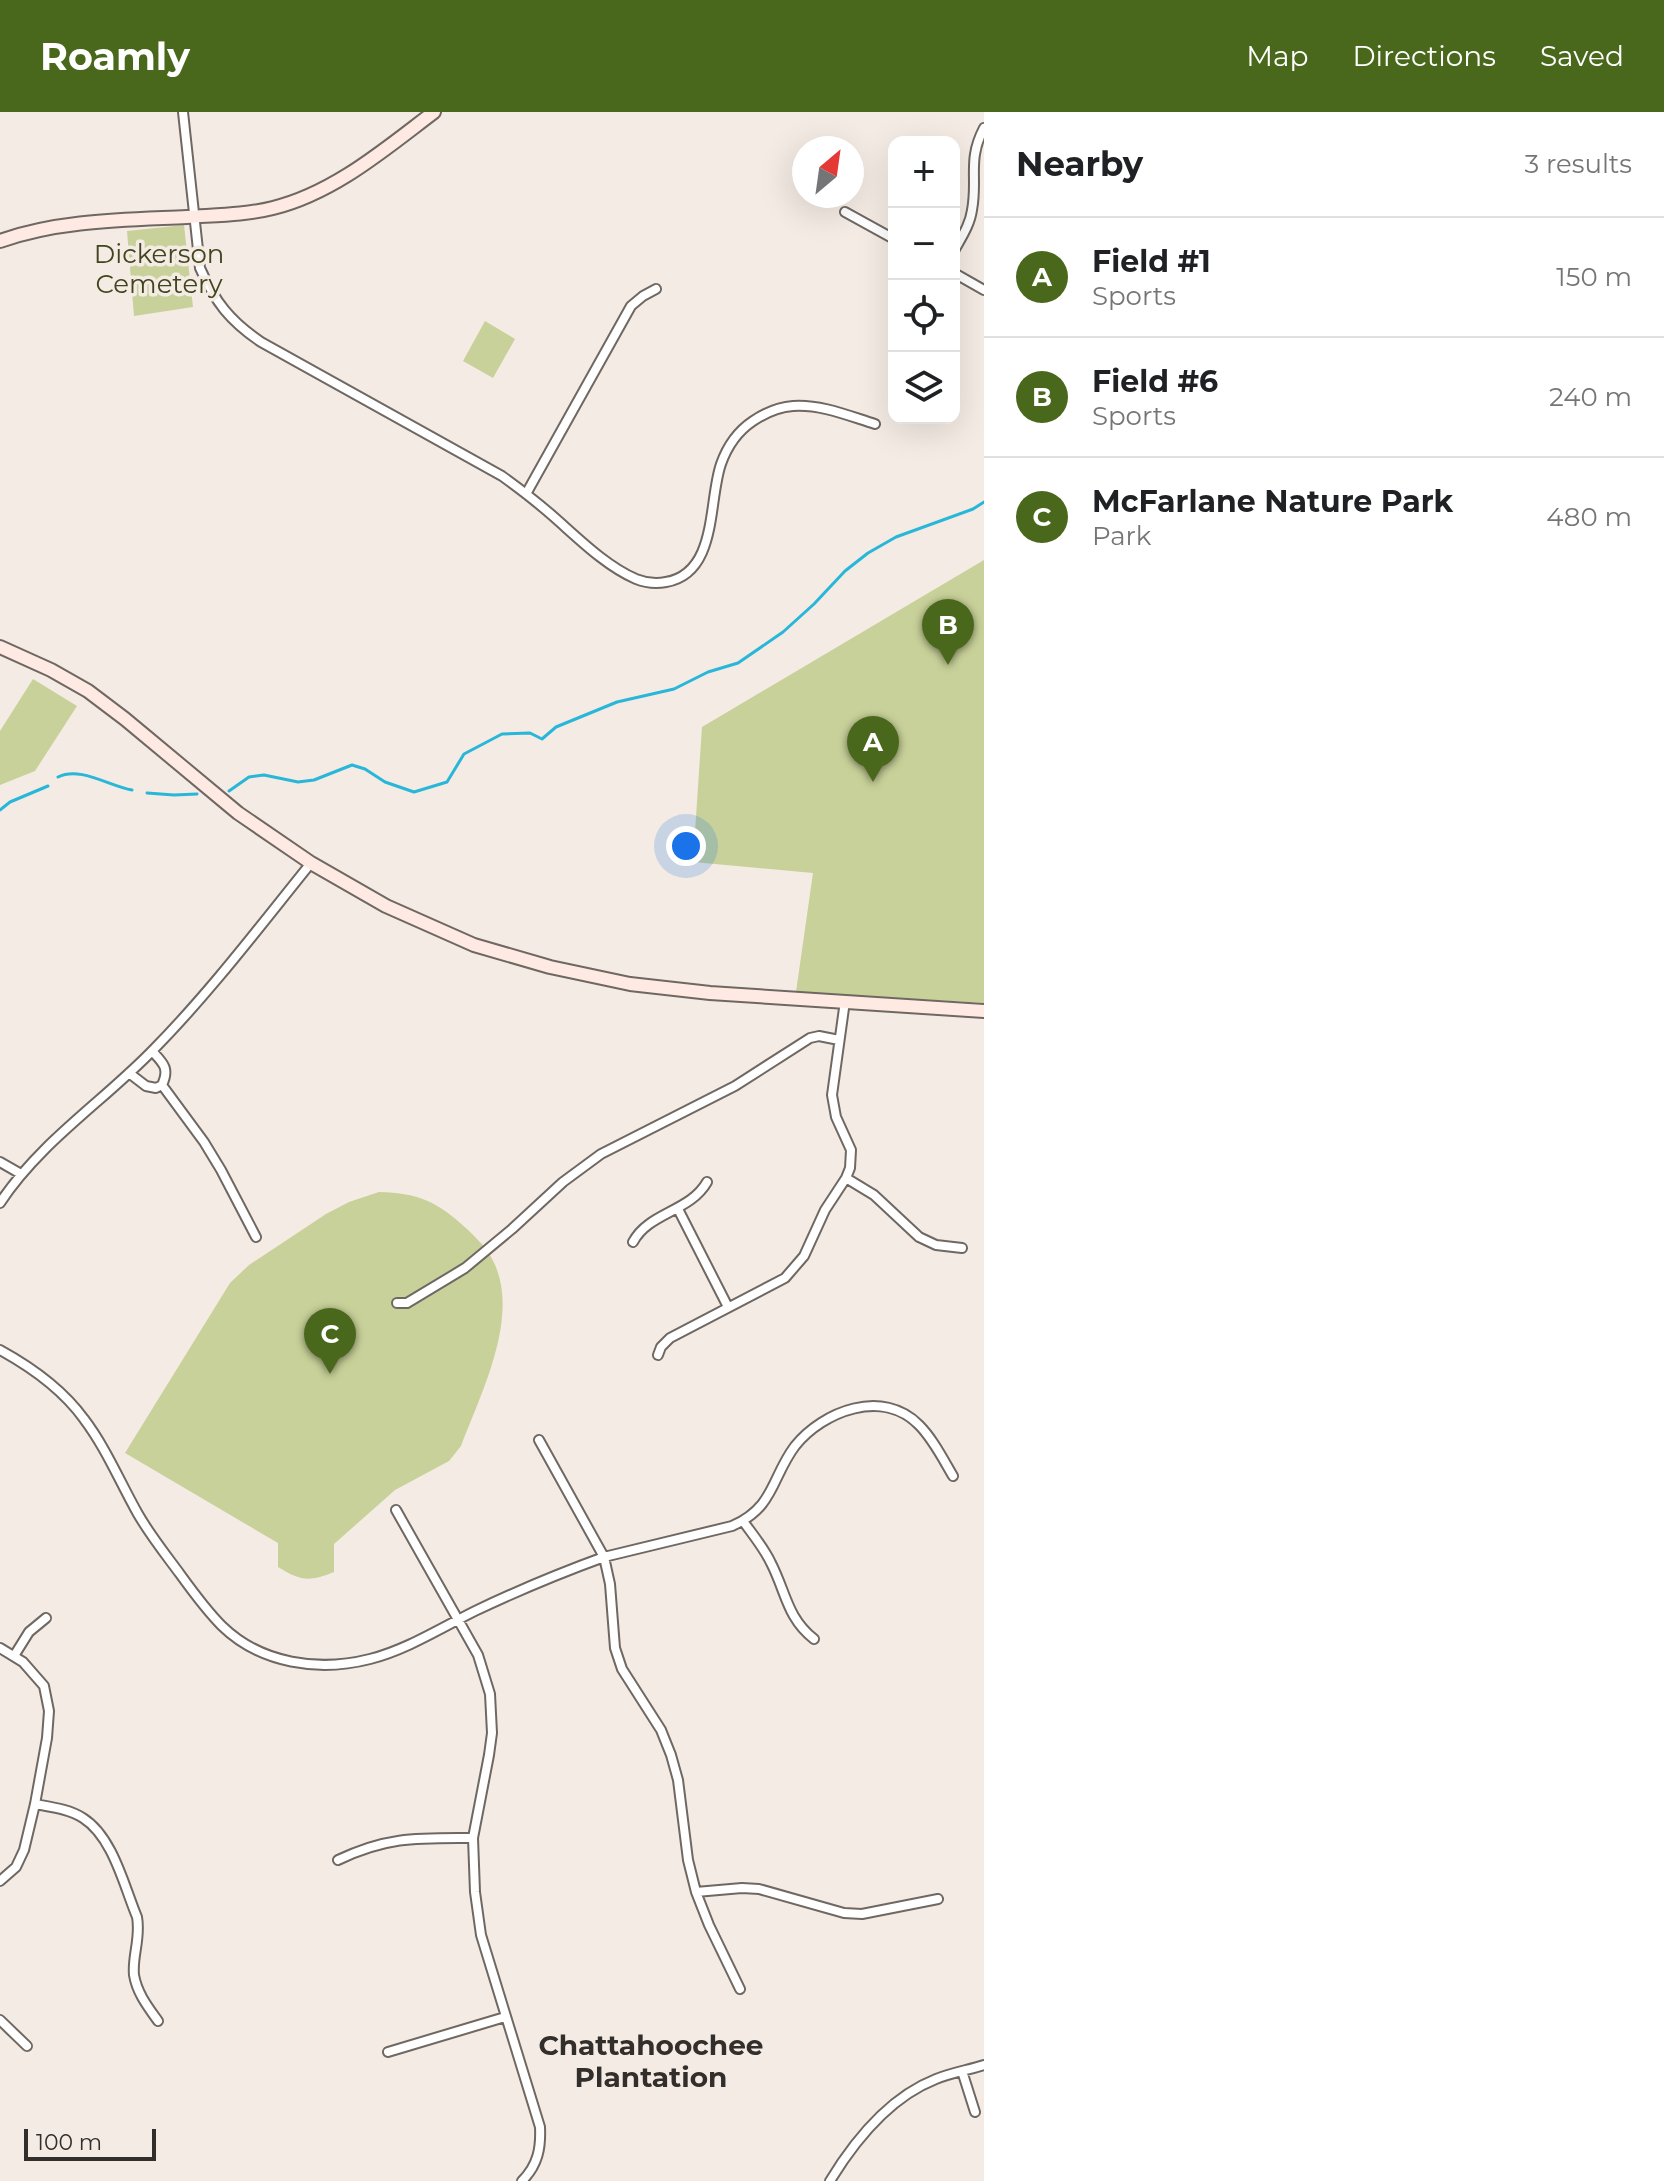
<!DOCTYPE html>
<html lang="en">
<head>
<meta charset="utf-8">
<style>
  body { margin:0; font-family:Montserrat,sans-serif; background:#f2f2f2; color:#202124 }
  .controls { position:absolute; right:24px; top:24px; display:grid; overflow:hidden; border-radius:16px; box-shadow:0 8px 32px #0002 }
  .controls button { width:72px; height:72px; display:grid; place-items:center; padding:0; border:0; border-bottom:2px solid #e0e0e0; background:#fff; color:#202124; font:40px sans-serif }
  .compass { position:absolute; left:792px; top:24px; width:72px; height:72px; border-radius:50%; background:#fff; box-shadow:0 8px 32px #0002; rotate:29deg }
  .scale { position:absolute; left:24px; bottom:20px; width:132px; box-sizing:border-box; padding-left:8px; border:4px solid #312e2b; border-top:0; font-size:22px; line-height:28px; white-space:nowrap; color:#312e2b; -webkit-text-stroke:6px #f4ebe4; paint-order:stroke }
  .you { position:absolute; left:686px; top:734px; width:28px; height:28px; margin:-20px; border:6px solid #fff; border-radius:50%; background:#1a73e8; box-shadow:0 0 0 12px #1a73e833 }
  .badge { display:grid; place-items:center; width:52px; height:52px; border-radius:50%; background:#4a681c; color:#fff; font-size:26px; font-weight:700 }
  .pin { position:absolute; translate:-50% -66px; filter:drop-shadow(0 2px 4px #0008) }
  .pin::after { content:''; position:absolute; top:42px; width:28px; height:24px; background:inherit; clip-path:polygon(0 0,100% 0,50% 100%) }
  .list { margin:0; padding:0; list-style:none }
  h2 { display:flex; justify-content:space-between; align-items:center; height:104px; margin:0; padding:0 32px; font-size:34px }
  h2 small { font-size:26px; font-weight:400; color:#757577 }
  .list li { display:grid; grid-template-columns:52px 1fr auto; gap:24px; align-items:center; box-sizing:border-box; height:120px; padding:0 32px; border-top:2px solid #e0e0e0 }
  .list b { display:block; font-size:30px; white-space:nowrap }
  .list p { margin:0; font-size:26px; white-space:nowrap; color:#757577 }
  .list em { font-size:26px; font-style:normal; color:#757577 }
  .icon { flex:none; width:44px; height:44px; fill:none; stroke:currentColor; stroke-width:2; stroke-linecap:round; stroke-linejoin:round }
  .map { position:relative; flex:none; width:984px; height:2069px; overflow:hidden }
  header { display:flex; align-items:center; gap:48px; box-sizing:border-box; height:112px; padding:0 40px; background:#4a681c; color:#fff }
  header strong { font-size:38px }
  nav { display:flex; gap:44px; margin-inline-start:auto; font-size:28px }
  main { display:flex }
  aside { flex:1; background:#fff }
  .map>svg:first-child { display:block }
  .green { fill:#c8d199 }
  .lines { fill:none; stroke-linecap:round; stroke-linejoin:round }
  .stream { stroke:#28b6d9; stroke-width:3 }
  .street-casing { stroke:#6f6862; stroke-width:12 }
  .secondary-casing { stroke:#6f6862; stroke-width:16 }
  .street { stroke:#fff; stroke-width:8 }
  .secondary { stroke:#feeae3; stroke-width:12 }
  .labels { text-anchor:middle; stroke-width:7; stroke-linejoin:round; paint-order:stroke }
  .park-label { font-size:26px; fill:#40451d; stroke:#f4ebe4 }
  .neighbourhood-label { font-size:28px; font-weight:bold; fill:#312e2b; stroke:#f4ebe4 }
</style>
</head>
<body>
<header>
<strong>Roamly</strong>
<nav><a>Map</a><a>Directions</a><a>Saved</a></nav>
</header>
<main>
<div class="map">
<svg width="984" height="2069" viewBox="0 0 984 2069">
  <rect width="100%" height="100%" fill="#f4ebe4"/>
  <!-- green -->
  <path class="green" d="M184,113l9,82 -59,9 -7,-85z
    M485,209l30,18 -22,39 -30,-17z
    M984,448v443l-188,-11 17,-119 -120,-11 9,-135z
    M33,567l44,27 -42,65 -35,14v-54z
    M379,1080c40,1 59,10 88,37 8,8 19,18 24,28 32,55 -10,136 -30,189l-12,15 -54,29 -61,54v28c-25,10 -33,9 -56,-5v-24l-153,-90 105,-170 19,-18 77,-51 23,-12z"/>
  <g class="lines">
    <!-- stream -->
    <path class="stream" d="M58,665c22,-11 51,9 74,13
      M229,679l20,-14 15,-2 34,7 16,-2 38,-15 13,4 20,13 29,10 33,-10 17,-28 38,-20 28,-1 12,6 14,-12 61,-25 57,-13 34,-17 30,-9 45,-31 31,-28 31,-33 23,-18 28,-16 77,-28 11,-7
      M147,681l27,2 23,-1
      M0,698l10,-8 38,-16"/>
    <defs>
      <path id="street" d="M183,0l17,156c15,34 30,53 61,74l241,134c18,13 35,26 52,41 25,22 52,49 82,62 10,4 20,5 30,3 52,-9 42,-81 55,-118 6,-17 17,-33 32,-43 12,-8 25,-14 40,-15 28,-2 56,10 82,18
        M845,100l49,27
        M954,139c7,-13 16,-26 18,-41 6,-32 -5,-50 12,-82
        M954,161l30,17
        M526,382l105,-188 12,-10 13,-7
        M152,939c11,12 18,17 10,34
        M129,961l17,13 10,2 6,-3
        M162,973l42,57 17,28 35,67
        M0,1050l21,12
        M846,1066l28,17 45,42 17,8 26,3
        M0,1091c40,-61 104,-102 154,-154 57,-58 106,-123 157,-186
        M678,1097l50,98
        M633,1130c16,-30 57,-30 74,-60
        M397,1191h10l58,-35 47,-39 51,-47 38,-28 134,-68 75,-48 9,-2 20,4
        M0,1238c31,17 63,40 84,69 22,29 36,63 54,95 12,21 28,41 42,60 13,18 26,36 42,52 39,38 97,46 148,33 36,-9 71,-31 105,-48 42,-20 85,-38 129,-54l128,-31c43,-19 39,-48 63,-80 28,-35 88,-58 124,-21 14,14 24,34 34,51
        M658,1243l3,-8 9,-9 115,-60 19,-22 21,-46 21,-32 4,-10 1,-18 -15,-33 -4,-22 13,-94
        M539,1328l65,117 6,27 5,64 7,21 39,61 10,25 7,25 10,80 8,32 13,33 31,64
        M396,1398l82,145 12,39 2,39 -3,22 -16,83 2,54 6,43 59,192c1,21 -2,38 -18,54
        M743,1409c10,14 21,27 28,42 15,29 16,55 43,76
        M0,1536l23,14 21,24 5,25 -2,27 -12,66 -11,46 -8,17 -16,14
        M14,1544l15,-24 17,-14
        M35,1692c16,3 34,5 48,14 30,19 41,68 54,99 4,21 -5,39 -3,58 3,18 14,32 24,46
        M338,1748c50,-24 81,-22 135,-22
        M696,1780l46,-4 17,1 85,24 18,1 76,-15
        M0,1908l27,26
        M388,1940l117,-35
        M962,1959l13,41
        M830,2069c25,-41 60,-84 106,-102 15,-6 32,-9 48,-14"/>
      <path id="secondary" d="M0,129c59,-21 125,-21 187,-24 29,-2 58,-2 86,-9 61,-15 112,-59 161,-96
        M0,535l51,23 37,21 37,28 113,94 73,50 75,43 88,39 76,22 80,17 80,9 274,18"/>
    </defs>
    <!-- street casing -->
    <use href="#street" class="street-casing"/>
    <!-- secondary casing -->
    <use href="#secondary" class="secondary-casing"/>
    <!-- street -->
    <use href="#street" class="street"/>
    <!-- secondary -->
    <use href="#secondary" class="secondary"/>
  </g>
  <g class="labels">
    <!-- park labels -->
    <g class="park-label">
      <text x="159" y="151">Dickerson<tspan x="159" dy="30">Cemetery</tspan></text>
    </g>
    <!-- neighbourhood labels -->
    <g class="neighbourhood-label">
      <text x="651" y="1943">Chattahoochee<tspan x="651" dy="32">Plantation</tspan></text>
    </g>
  </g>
</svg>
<div class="controls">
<button>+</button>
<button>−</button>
<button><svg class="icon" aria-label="locate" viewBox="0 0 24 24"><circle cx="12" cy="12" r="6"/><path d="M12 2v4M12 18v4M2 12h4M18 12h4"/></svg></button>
<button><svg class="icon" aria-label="layers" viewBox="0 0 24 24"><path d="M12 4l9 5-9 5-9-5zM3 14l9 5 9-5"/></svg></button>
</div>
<svg class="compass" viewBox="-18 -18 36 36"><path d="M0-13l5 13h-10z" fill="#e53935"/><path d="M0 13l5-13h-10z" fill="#757577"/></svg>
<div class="scale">100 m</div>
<div class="you"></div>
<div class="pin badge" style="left:873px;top:670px">A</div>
<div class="pin badge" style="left:948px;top:553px">B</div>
<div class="pin badge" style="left:330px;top:1262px">C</div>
</div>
<aside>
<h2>Nearby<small>3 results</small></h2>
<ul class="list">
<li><span class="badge">A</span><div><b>Field #1</b><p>Sports</p></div><em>150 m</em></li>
<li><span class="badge">B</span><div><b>Field #6</b><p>Sports</p></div><em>240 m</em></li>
<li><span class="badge">C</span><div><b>McFarlane Nature Park</b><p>Park</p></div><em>480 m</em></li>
</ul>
</aside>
</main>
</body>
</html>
